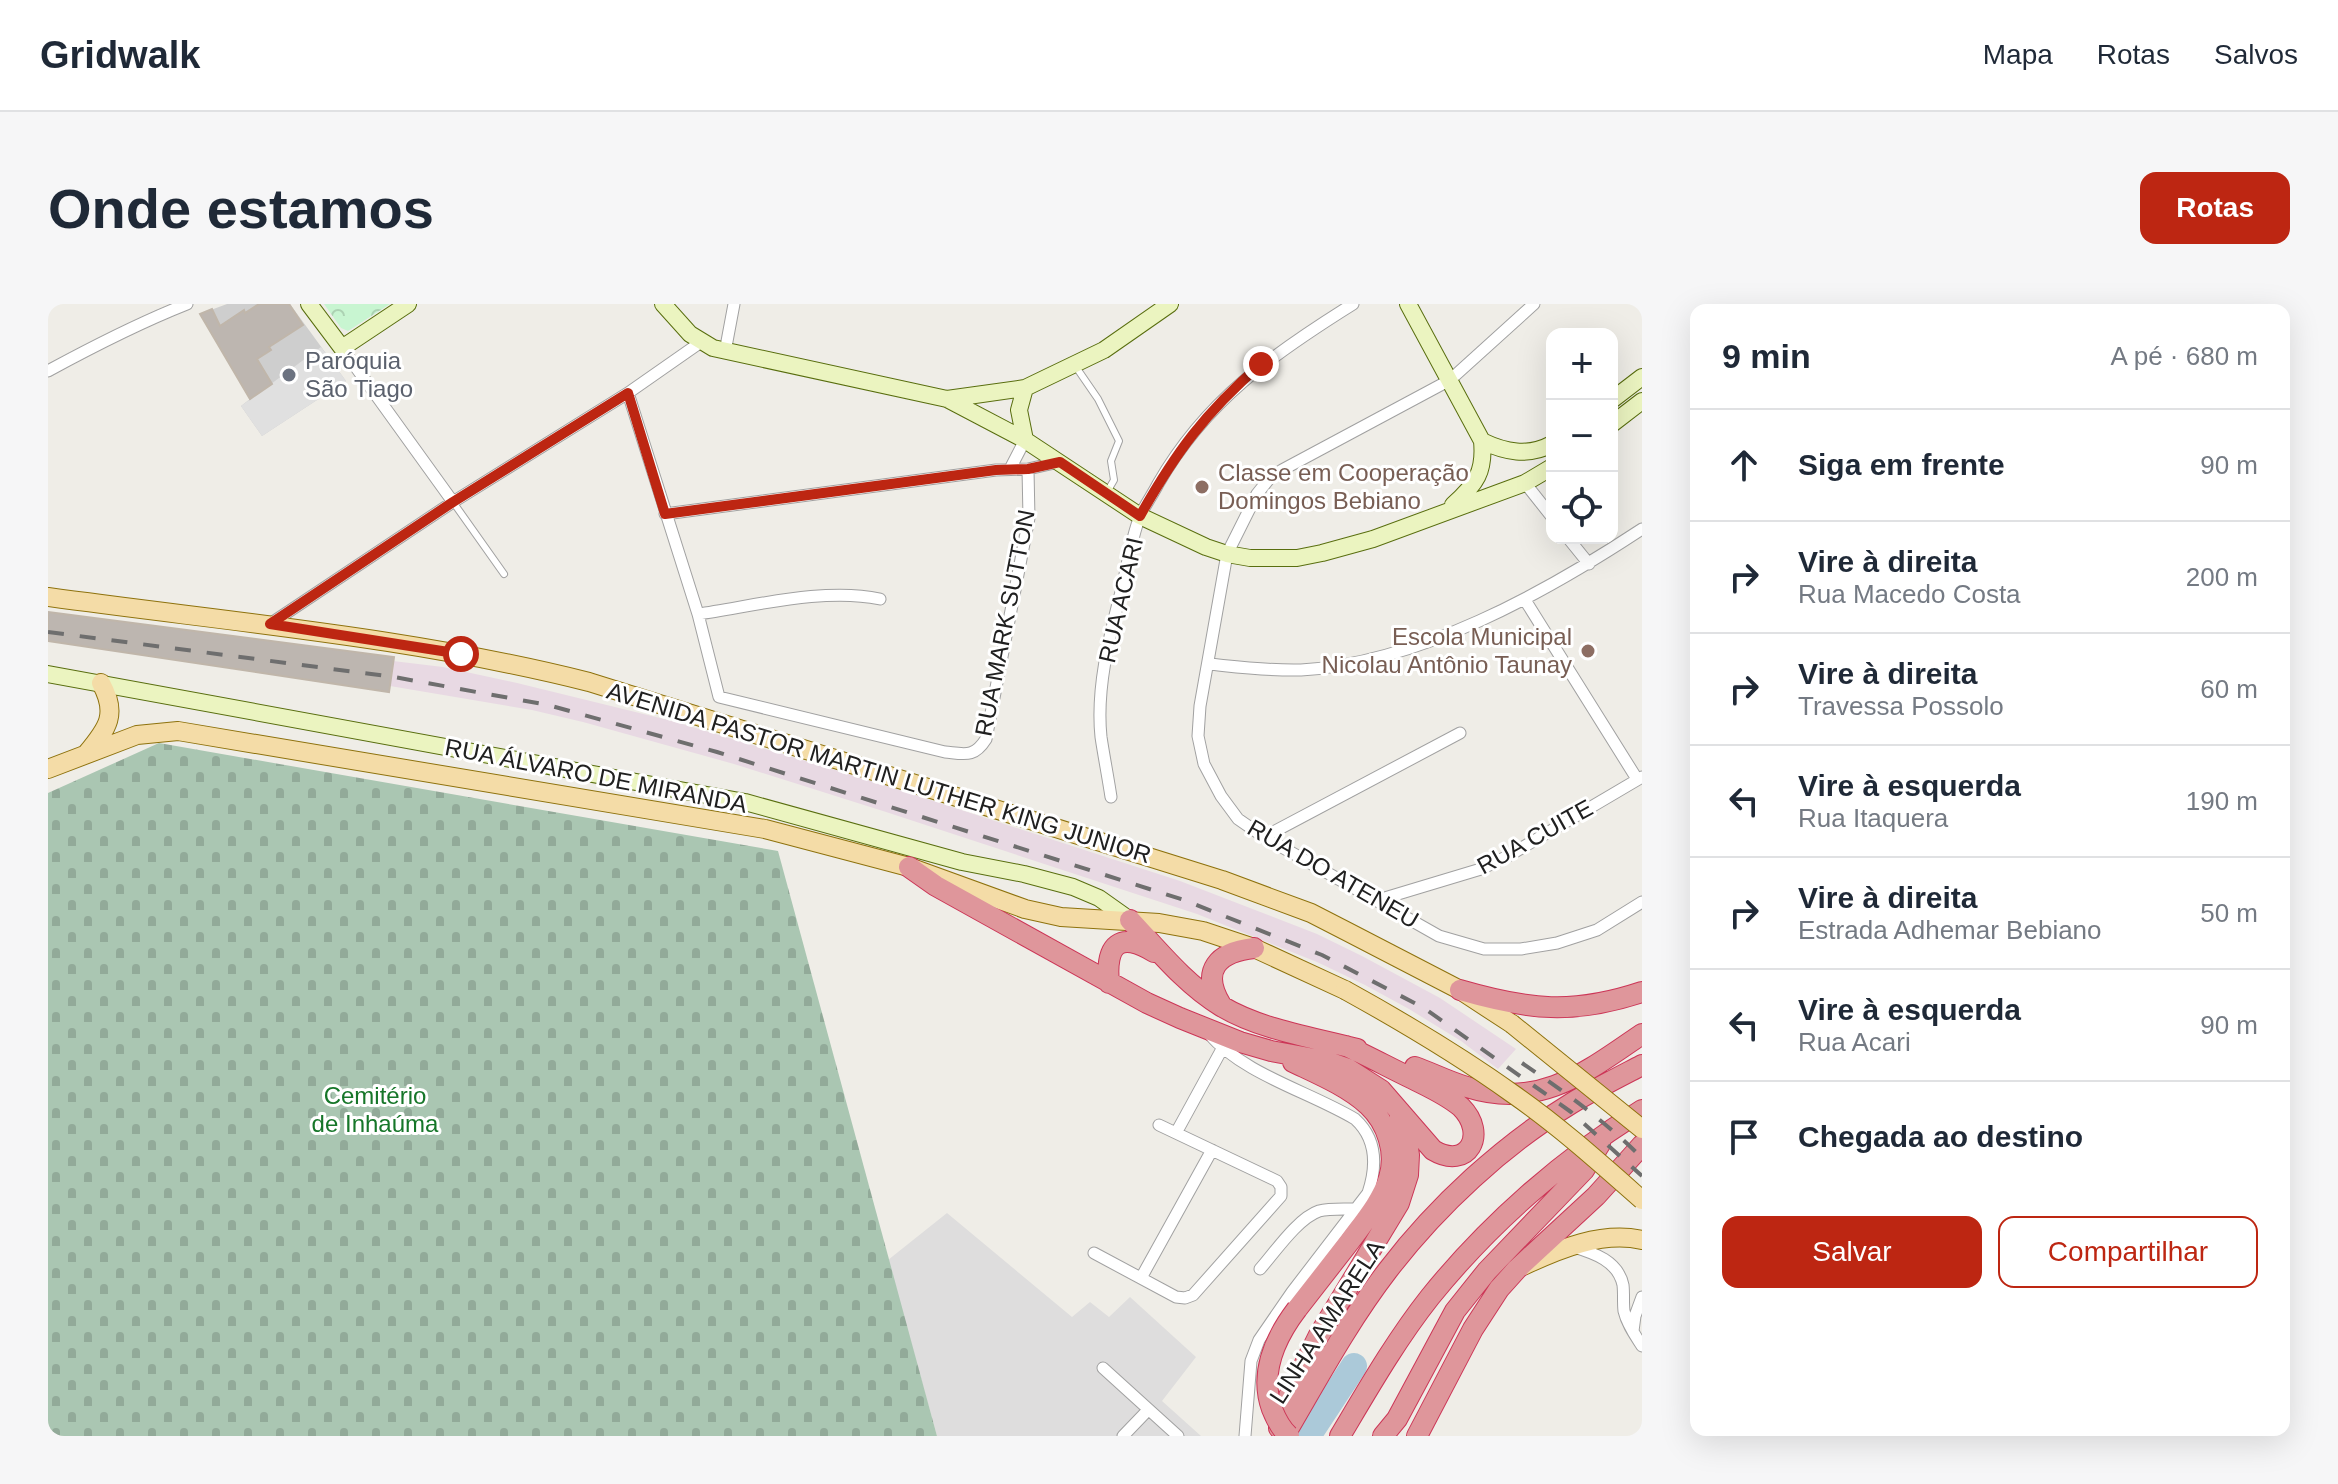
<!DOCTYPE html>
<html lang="pt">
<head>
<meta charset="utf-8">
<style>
  body { margin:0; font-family:Helvetica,sans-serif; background:#f6f6f7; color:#1f2937 }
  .controls { position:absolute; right:24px; top:24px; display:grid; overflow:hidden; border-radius:16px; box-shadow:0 8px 32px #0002 }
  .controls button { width:72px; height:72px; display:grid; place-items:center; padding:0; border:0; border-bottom:2px solid #e0e1e3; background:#fff; color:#1f2937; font:40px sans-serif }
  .stop { position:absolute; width:24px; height:24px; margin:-18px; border:6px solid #bd2612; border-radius:50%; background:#fff }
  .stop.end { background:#bd2612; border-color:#fff; box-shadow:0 2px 8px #0008 }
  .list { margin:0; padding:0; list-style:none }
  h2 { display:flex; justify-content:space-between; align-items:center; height:104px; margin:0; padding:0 32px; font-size:34px }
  h2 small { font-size:26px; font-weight:400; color:#747a83 }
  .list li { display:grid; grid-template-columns:52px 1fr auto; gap:24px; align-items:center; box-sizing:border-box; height:112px; padding:0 32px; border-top:2px solid #e0e1e3 }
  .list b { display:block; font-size:30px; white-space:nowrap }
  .list p { margin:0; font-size:26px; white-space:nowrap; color:#747a83 }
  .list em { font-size:26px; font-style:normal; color:#747a83 }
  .actions { display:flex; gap:16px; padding:24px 32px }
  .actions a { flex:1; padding:18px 0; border:2px solid #bd2612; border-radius:16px; text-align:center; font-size:28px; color:#bd2612 }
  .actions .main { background:#bd2612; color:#fff }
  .icon { flex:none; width:44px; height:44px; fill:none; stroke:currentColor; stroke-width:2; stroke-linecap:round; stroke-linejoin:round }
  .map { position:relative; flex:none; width:1594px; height:1132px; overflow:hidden; border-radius:16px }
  header { display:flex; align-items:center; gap:48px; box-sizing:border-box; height:112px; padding:0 40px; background:#fff; border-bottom:2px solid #e0e1e3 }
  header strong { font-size:38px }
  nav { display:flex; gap:44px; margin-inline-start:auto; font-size:28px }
  .intro { display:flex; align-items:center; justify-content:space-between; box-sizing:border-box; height:192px; padding:0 48px }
  h1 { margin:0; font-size:56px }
  .button { padding:20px 36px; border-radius:16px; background:#bd2612; color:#fff; font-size:28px; font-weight:700 }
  main { display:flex; gap:48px; padding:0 48px }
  aside { flex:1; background:#fff; border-radius:16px; box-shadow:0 8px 32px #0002 }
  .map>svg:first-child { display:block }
  .residential { fill:#dedddd }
  .industrial { fill:#e8d9e3 }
  .religious { fill:#cecece }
  .cemetery { fill:url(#cemetery-stones) }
  .park { fill:url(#park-crowns) }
  .parking { fill:#e0e0e0 }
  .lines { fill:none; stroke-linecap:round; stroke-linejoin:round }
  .river { stroke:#abc9d9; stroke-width:26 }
  .building { fill:#bdb6b0; stroke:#c0b6aa; stroke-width:2 }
  .lane-casing { stroke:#a1a1a1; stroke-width:8 }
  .street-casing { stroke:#a1a1a1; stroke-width:13 }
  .secondary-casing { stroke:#596e0f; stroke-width:18 }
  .primary-casing { stroke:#8e720d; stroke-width:20 }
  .highway-casing { stroke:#cc3657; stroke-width:22 }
  .lane { stroke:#fff; stroke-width:6 }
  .street { stroke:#fff; stroke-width:11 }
  .secondary { stroke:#ebf4c0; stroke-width:16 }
  .primary { stroke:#f4dca7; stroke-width:18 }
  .highway { stroke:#df969b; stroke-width:20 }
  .rail { stroke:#6e6e6e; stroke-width:4; stroke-dasharray:16 16; stroke-linecap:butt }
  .primary-bridge-casing { stroke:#8e720d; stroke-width:20; stroke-linecap:butt }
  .highway-bridge-casing { stroke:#cc3657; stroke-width:22; stroke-linecap:butt }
  .primary-bridge { stroke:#f4dca7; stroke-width:18 }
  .highway-bridge { stroke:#df969b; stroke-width:20 }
  .route { stroke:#bd2612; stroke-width:10 }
  .worship-dot { fill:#6b7280; stroke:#fff; stroke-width:3 }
  .education-dot { fill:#8d6e63; stroke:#fff; stroke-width:3 }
  .labels { text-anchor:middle; stroke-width:6; stroke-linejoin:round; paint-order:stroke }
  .worship-label { font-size:24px; fill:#5b616d; stroke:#fff; text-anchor:start }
  .education-label { font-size:24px; fill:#785e54; stroke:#fff; text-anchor:start }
  .street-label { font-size:24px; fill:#202020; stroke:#fff }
  .park-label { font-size:24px; fill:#167629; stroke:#fff }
</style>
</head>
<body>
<header>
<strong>Gridwalk</strong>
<nav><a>Mapa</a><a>Rotas</a><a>Salvos</a></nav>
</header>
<div class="intro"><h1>Onde estamos</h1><a class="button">Rotas</a></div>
<main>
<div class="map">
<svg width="1594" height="1132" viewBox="0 0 1594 1132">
  <defs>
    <pattern id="cemetery-stones" width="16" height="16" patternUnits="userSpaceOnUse" patternTransform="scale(2)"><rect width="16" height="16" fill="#aac6b2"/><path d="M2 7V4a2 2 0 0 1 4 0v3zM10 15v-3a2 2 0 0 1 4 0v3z" fill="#92aa99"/></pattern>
    <pattern id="park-crowns" width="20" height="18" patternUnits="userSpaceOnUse" patternTransform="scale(2)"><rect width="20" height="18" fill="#c8f5d1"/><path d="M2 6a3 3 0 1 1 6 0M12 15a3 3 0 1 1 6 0" fill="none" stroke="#acd2b3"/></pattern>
  </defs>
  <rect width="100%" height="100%" fill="#efede7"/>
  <!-- residential -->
  <path class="residential" d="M899,909l125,104 18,-15 19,15 21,-20 66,60 -34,44 39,35h-264l-49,-176z"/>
  <!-- industrial -->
  <path class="industrial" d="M345,357l50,6 74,16 155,38 194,58 314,102 137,53 45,22 78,42 76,51 -18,20 -37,-28 -52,-32 -44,-24 -48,-23 -120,-48 -314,-103 -149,-47 -151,-42 -51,-12 -142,-24z"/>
  <!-- religious -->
  <path class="religious" d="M179,0h63l56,77 -84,55 -21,-30 9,-7 -50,-85z"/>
  <!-- cemetery -->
  <path class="cemetery" d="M111,439l619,108 159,585h-889v-643z"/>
  <!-- park -->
  <path class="park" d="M276,0h66l-42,27 -7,-3z"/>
  <!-- parking -->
  <path class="parking" d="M273,43l25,34 -84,55 -21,-30z"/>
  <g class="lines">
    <!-- river -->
    <path class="river" d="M1260,1132l46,-70"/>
  </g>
  <!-- building -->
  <path class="building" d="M211,0h30l14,21 -34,22 2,3 -14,9 15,25 -22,15 -50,-85 12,-5 8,17 24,-16 1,3z
    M0,308l346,45 -5,35 -341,-51z"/>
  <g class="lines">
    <defs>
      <path id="lane" d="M1028,63l22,32 21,42 -8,20 3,19 -7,12
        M405,198l51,72"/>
      <path id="street" d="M1486,0l-84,76 -168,90 -13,9 -12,15 -30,60 -27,152 -2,30 6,28 17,32 17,23 26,18 175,99 45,13h37l36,-6 40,-13 45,-28
        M294,44l111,154
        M677,48l9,-48
        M0,67c46,-25 91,-48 139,-67
        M580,89l70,221 21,83 226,55c20,2 29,6 41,-13l43,-221 -1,-49
        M962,165l15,-29
        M1477,179l27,34
        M617,210l331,-44 32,-1 31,-7
        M1520,234l21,26
        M1477,296l112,179
        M650,310c56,-8 127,-27 182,-15
        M222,320l183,-122 175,-109 73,-51
        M1161,360c30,3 61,7 92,6 118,-7 244,-77 341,-141
        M1063,493c-3,-20 -7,-40 -10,-60 -5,-48 8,-99 20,-145 6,-24 10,-53 19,-76 5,-11 13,-22 18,-32 48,-84 115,-130 195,-180
        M1216,533l196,-104
        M1330,596l103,-31 27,-13 134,-79
        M1161,730c36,41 99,57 146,85 22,20 22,47 13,74l-76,99 -33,48 -8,21 -6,75
        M1128,829l46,-84
        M1526,943c20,6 44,14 49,38 1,8 0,18 1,26 3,13 11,24 18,35
        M1046,949l82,44 9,1 8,-3 88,-99v-9l-4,-6 -118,-56
        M1212,965c15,-17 38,-51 59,-58 11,-3 25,-2 37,-2
        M1093,974l71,-128
        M1585,1027l2,-15 7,-19
        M1055,1064l75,68
        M1075,1132l25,-26"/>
      <path id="secondary" d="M261,0l33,44 66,-44
        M615,0l27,30 23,14 234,51 78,41 115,76 66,31 21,7 23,4h47l25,-5 51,-14 152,-56 27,-16
        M1360,0l74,137c3,31 -6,43 -29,64
        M899,95l78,-11 79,-38 66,-46
        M1564,96l30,-23
        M1564,120l30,-23
        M977,136l-6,-30 6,-22
        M1434,137c23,11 46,16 70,3
        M0,370l697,128 217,60 62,12 49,13 26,11 31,22"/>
      <path id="primary" d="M0,293c181,25 363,40 541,85l633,198 89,33 37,19 112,58 52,34
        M39,449c21,-25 31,-39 14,-70
        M0,465l89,-34 41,-4 587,98 144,38 116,42 36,8 98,6 44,8 51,17 91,42
        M1475,962c36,-17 79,-35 119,-26"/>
      <path id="highway" d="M861,563l27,19 211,117 33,15 60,24 31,9 54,10 23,8 33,21 52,60c35,21 55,-16 28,-43 -14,-12 -32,-20 -48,-28 -23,-11 -45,-23 -67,-33
        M1082,616c28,30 55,64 91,86 40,24 91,31 136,43
        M1061,679c-4,-39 11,-52 45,-31
        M1412,686c69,20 113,25 182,2
        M1173,701c-21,-35 -3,-53 33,-57
        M1245,758c25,12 54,24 75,43 19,18 29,47 21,73 -7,23 -25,44 -39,63 -18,23 -36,46 -53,68
        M1367,763c17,6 34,15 52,20 72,23 118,-14 175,-53
        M1231,1124l10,-32 29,-59 81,-134 9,-28 1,-20 -3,-19 -6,-19
        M1236,1132c33,-56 64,-114 104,-166 49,-64 115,-125 184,-167 23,-14 47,-26 70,-38
        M1292,1132c28,-47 56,-96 90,-139 59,-73 133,-138 212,-187
        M1335,1132l14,-17 58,-108 32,-40 97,-101 16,-26
        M1369,1132l56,-107 26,-40 18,-20 79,-73 46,-51"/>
    </defs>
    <!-- lane casing -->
    <use href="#lane" class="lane-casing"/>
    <!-- street casing -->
    <use href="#street" class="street-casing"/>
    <!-- secondary casing -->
    <use href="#secondary" class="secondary-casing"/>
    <!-- primary casing -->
    <use href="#primary" class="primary-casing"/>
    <!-- highway casing -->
    <use href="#highway" class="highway-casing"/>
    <!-- lane -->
    <use href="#lane" class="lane"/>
    <!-- street -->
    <use href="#street" class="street"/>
    <!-- secondary -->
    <use href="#secondary" class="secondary"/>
    <!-- primary -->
    <use href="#primary" class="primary"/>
    <!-- highway -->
    <use href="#highway" class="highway"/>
    <!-- rail -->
    <path class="rail" d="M0,328l346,45 154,28 169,47 467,148 138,55 102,53 147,104 71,64
      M1474,759c43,29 84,59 120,95"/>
    <defs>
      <path id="primary-bridge" d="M1297,686c58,32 115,66 168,104 46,32 87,69 129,106
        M1464,720l130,105"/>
      <path id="highway-bridge" d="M1241,1132c-8,-7 -13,-17 -17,-27 -13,-36 3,-71 25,-100"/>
    </defs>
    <!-- primary-bridge casing -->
    <use href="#primary-bridge" class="primary-bridge-casing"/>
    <!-- highway-bridge casing -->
    <use href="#highway-bridge" class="highway-bridge-casing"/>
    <!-- primary-bridge -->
    <use href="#primary-bridge" class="primary-bridge"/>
    <!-- highway-bridge -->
    <use href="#highway-bridge" class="highway-bridge"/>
  </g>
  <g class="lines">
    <!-- route -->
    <path class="route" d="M413,350l-191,-30 183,-122 175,-109 37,121 331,-44 32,-1 32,-7 80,54c36,-64 65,-103 121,-152"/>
  </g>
  <!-- markers -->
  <circle class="worship-dot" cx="241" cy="71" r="8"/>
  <g class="education-dot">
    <circle cx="1154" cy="183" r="8"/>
    <circle cx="1540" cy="347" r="8"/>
  </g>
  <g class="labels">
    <!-- worship labels -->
    <g class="worship-label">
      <text x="257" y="65">Paróquia<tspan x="257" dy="28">São Tiago</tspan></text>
    </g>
    <!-- education labels -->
    <g class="education-label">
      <text x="1170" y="177">Classe em Cooperação<tspan x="1170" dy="28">Domingos Bebiano</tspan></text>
      <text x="1524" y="341" text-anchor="end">Escola Municipal<tspan x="1524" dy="28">Nicolau Antônio Taunay</tspan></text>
    </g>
    <!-- street labels -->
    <g class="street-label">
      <text transform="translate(1073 296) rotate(-77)" y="8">RUA ACARI</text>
      <text transform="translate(957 319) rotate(-79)" y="8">RUA MARK SUTTON</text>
      <text transform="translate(831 469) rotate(17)" y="8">AVENIDA PASTOR MARTIN LUTHER KING JUNIOR</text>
      <text transform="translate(548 472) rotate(11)" y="8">RUA ÁLVARO DE MIRANDA</text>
      <text transform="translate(1487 533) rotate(-29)" y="8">RUA CUITE</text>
      <text transform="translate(1285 570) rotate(30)" y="8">RUA DO ATENEU</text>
      <text transform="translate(1279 1018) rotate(-57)" y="8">LINHA AMARELA</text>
    </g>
    <!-- park labels -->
    <g class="park-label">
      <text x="327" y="800">Cemitério<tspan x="327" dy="28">de Inhaúma</tspan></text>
    </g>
  </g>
</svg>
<div class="controls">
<button>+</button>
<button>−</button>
<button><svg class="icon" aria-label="locate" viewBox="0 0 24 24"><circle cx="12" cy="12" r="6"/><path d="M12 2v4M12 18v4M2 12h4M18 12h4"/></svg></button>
</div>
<div class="stop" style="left:413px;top:350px"></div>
<div class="stop end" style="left:1213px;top:60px"></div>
</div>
<aside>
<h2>9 min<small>A pé · 680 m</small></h2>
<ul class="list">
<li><svg class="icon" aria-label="ahead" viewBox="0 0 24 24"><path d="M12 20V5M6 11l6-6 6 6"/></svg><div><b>Siga em frente</b></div><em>90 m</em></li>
<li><svg class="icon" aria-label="right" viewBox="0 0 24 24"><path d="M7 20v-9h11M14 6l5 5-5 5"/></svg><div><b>Vire à direita</b><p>Rua Macedo Costa</p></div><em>200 m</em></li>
<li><svg class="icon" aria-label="right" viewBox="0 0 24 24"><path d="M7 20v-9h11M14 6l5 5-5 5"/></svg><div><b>Vire à direita</b><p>Travessa Possolo</p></div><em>60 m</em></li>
<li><svg class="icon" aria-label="left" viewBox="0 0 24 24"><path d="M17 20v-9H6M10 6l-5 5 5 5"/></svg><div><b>Vire à esquerda</b><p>Rua Itaquera</p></div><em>190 m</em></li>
<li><svg class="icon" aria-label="right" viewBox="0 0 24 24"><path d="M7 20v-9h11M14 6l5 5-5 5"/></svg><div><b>Vire à direita</b><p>Estrada Adhemar Bebiano</p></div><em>50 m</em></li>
<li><svg class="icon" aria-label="left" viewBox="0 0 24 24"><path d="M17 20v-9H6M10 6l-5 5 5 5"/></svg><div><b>Vire à esquerda</b><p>Rua Acari</p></div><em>90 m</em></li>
<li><svg class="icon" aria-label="arrive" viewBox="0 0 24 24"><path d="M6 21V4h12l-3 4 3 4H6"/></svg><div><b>Chegada ao destino</b></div></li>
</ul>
<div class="actions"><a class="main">Salvar</a><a>Compartilhar</a></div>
</aside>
</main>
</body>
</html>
